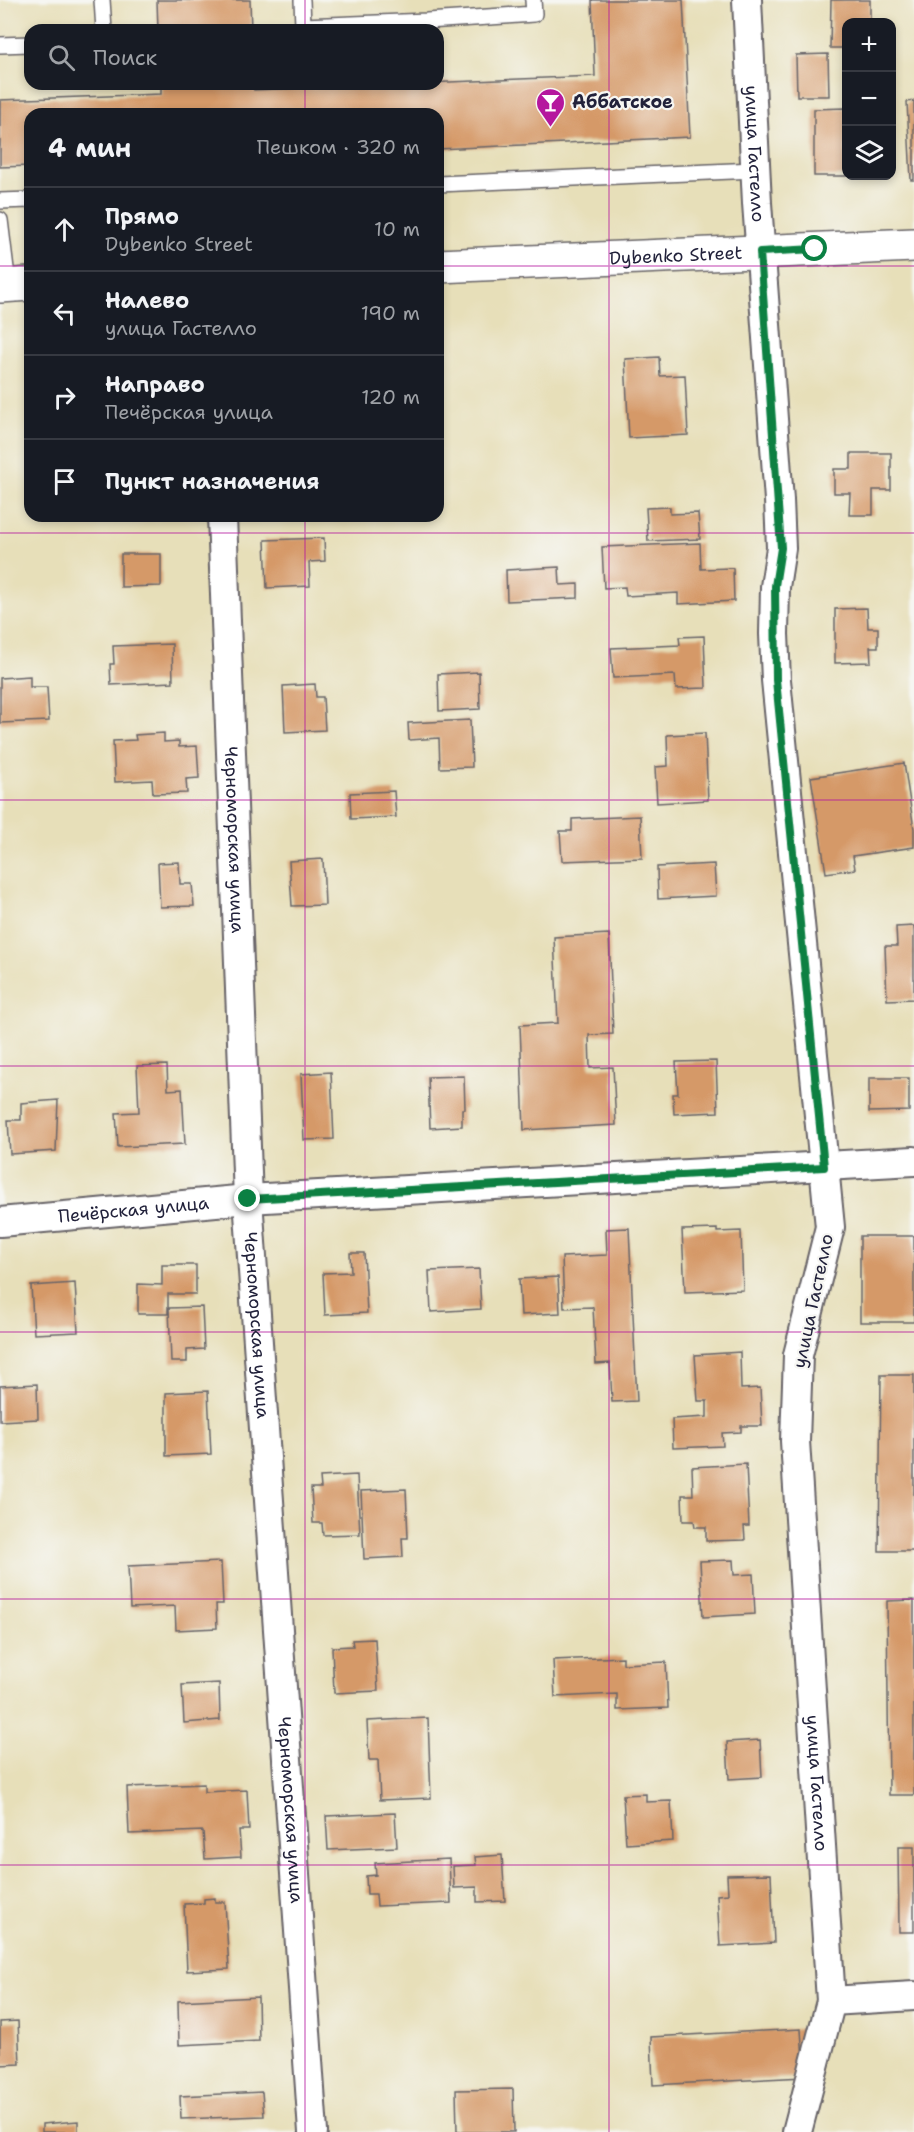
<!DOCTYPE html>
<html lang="ru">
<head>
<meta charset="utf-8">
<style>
  body { margin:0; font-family:"Shantell Sans",sans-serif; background:#242831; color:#f1f3f6 }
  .controls { position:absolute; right:18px; top:18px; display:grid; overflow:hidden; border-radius:12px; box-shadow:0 3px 9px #0003 }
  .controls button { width:54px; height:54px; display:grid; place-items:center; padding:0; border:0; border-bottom:2px solid #363941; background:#171b24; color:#f1f3f6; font:30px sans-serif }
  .stop { position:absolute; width:18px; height:18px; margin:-14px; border:4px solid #0b8043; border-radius:50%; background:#fff }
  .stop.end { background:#0b8043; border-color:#fff; box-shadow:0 2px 6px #0008 }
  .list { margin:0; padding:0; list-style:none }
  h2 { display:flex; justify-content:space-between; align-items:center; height:78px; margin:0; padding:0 24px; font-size:26px }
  h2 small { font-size:20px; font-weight:400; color:#9ea1a6 }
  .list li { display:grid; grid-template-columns:39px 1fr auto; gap:18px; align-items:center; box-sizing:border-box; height:84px; padding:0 24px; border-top:2px solid #363941 }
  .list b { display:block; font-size:22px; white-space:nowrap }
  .list p { margin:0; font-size:20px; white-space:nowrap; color:#9ea1a6 }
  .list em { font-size:20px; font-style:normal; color:#9ea1a6 }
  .icon { flex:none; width:33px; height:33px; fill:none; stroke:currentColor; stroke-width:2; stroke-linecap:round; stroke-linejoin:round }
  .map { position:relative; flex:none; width:914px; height:2132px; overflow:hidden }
  .search { position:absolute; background:#171b24; box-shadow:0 3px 9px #0003; left:24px; top:24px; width:420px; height:66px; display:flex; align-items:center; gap:15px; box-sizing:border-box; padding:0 21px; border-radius:18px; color:#9ea1a6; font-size:22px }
  .panel { position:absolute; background:#171b24; box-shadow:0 3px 9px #0003; left:24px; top:108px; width:420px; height:414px; border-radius:18px }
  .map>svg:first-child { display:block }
  .building { fill:#d59967 }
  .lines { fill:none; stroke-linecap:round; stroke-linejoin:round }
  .service-casing { stroke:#676467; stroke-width:18 }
  .minor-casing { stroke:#676467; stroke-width:32 }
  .secondary-casing { stroke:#676467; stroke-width:36 }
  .service { stroke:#fff; stroke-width:15 }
  .minor { stroke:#fff; stroke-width:28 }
  .secondary { stroke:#fff; stroke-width:33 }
  .route { stroke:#0b8043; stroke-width:8 }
  .grid { fill:none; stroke:#b5179e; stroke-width:1.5; stroke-opacity:0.55 }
  .labels { text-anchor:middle; stroke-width:4.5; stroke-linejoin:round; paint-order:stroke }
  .poi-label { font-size:18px; font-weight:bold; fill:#22223b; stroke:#f6f6f2; text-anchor:start }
  .street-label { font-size:18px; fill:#22223b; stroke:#f6f6f2 }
</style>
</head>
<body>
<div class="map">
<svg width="914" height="2132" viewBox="0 0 914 2132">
  <rect width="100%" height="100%" fill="#f6f6f2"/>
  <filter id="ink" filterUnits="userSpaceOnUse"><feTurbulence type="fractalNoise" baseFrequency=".0167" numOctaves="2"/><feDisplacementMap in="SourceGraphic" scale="12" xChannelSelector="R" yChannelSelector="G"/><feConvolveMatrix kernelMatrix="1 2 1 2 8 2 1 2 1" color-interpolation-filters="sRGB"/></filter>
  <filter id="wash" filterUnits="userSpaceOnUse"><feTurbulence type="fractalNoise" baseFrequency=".008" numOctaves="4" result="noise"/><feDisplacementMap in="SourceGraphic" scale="24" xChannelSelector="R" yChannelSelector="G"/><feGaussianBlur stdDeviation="1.35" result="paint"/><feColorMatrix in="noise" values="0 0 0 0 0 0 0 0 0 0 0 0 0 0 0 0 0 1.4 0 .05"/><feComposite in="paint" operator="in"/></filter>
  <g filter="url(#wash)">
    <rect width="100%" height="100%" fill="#e7dfb9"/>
    <g id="blocks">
      <!-- building -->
      <path class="building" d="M157,0h93l1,30h-93z
        M592,0h91l7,137 -252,12v-35h-408v52l-30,1v-67l161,-6v-10h93v6l341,-14z
        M831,0h39v22h-24v26h-16z
        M828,54l1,42h-32l-1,-41z
        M914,101v79h-3l-4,-78z
        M846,108v68h-32v-67z
        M659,357l1,19 25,-1 3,60 -59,3 -4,-79z
        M851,453h40v37h-18v25h-24l1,-22h-16v-24h17z
        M670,507v7l28,-1 2,26 -52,2 -2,-33z
        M324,538l1,23 -16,1 1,24 -43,2 -2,-48z
        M700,543l1,26 32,-1 1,33 -56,3v-11l-52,3 -1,-9 -21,1 -2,-41z
        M121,554h40v32l-40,1z
        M559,567l1,18 18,-1v14l-71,3 -1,-31z
        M867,608l1,20h10v19h-8l1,15 -36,1v-54z
        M704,636l2,52 -30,1 -1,-14 -62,3 -2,-30 69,-3 -1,-8z
        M172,644l1,38 -62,3 -1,-21h4l-1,-18z
        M479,672l1,37 -41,2 -1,-37z
        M30,676v11h17l2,34 -49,2v-45z
        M315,684l1,13h7l2,33 -40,2 -2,-46z
        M470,720l2,47 -32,1 -1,-30 -30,2 -1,-17z
        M164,733v9l15,-1v6l18,-1 2,32 -13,1 1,14 -34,1 -1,-14 -37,2 -2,-41 23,-1 -1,-5z
        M705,733l3,67 -51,3 -2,-36 13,-1 -1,-31z
        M904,763l10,66v18l-61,9 2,13 -29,4 -15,-96z
        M394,791l2,26 -45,2 -1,-26z
        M640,816l2,42 -80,3 -2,-30h12v-12z
        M323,859l2,46 -33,1 -3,-45z
        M179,862l1,22h12l2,22 -34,1 -2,-44z
        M714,864l2,32 -58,3 -1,-32z
        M914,926v73l-27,1 -2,-54h12l-1,-19z
        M609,934l4,100 -24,1 1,33 23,-1 3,58 -92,5 -4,-105 38,-2 -4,-86z
        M716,1061l2,51 -44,2 -1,-20h5l-2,-32z
        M167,1065l1,25 14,-1 3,55 -67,3 -2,-34 23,-1 -2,-46z
        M331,1072l3,67 -30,1 -3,-66z
        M464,1076l1,33h-3v17l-32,2 -2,-51z
        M869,1078h40v33l-40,1z
        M58,1100l-2,51 -46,3 -2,-34h13v-17z
        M629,1228l8,173 -25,1 -2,-39 -14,1 -3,-57 -29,1 -2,-51 45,-2 -1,-26z
        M717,1229v3l24,-1 2,59 -58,2 -3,-62z
        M860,1236h54v86h-54z
        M350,1253h14l3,60 -42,2 -2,-42 28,-1z
        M162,1265h34v29h-28v20h-30v-30l24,1z
        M479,1269l2,40 -50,3 -2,-41z
        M558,1277l2,36 -39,2 -2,-36z
        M75,1283l3,49 -44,2 -3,-48z
        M202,1307l2,42 -17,1v12h-16l-2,-54z
        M740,1352l1,37 19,-1 2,38h-21v6l-19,1 1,13 -50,2 -1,-29 35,-2v-16h-9l-3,-46z
        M881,1375h33v176h-35z
        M37,1384l1,35 -38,2v-35z
        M208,1391l3,63 -45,2v-63z
        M746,1464l3,62h-5l1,14 -39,1v-14h-11l-1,-6h-11l-1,-26h11l-1,-28z
        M357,1475l3,59 -37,1 -1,-12h-9l-2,-35h10l-1,-11z
        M406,1489l2,49h-6l1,19 -39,2 -3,-68z
        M733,1560l1,15 19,-1 2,40 -52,3 -3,-56z
        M221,1562l2,42h-7l1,24 -41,2 -1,-24 -45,2 -2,-42z
        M914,1600v195h-25l-2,-194z
        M375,1639l3,52 -44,2 -2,-46 21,-1 -1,-6z
        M623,1657v7l43,-2 2,46 -51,2v-16l-62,3 -2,-37z
        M219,1683l1,37 -36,3 -2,-38z
        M428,1718l3,80 -51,2 -2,-40h-9l-2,-39z
        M760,1740l2,37 -33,2 -2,-37z
        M204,1784v8l43,-2 2,40h-10l2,27 -36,2 -2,-28 -74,3 -2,-47z
        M646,1794v8l25,-1 2,40 -47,3 -3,-49z
        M395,1813l2,34 -69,3 -2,-34z
        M898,1847h16v85h-15z
        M502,1855l3,46 -28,1v-15l-23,1 -1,-22 23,-1 -1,-8z
        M449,1859l2,44 -74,3 -1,-12h-9l-1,-18 10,-1 -1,-12z
        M771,1874l3,69 -54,3 -3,-51 11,-1 -1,-19z
        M215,1898v4h10l4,67 -42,2 -3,-67 20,-1v-4z
        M258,1997l1,44 -80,4 -1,-44z
        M18,2021l2,43 -20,1v-43z
        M801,2029l3,48 -151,8 -2,-48z
        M513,2089l1,43h-57l-1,-42z
        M262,2092l2,24 -83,3 -1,-23z
        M78,2121v11h-36v-8z"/>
    </g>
  </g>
  <g filter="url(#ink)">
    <use href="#blocks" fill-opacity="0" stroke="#676467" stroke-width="1.5"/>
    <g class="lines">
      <defs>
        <path id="service" d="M102,0l2,30
          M302,0l1,26 124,-5v9
          M427,21l107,-7 -1,-14
          M0,45l30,-1
          M438,184l317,-14
          M0,201l30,-1
          M0,220l8,65"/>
        <g id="minor">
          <path id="s1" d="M747,0l10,203 22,297 2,48 -6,39 -1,47 2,46 54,547 -32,128 -3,86 36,560 -34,131"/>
          <path id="s2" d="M222,516l26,683 65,933"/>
          <path id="s3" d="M0,1222l248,-23 666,-38"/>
          <path d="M831,2001l83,-5"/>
        </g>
        <g id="secondary">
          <path id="s4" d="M438,266l476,-21"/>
          <path d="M0,286l30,-2"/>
        </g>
      </defs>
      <!-- service casing -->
      <use href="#service" class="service-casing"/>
      <!-- minor casing -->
      <use href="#minor" class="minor-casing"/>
      <!-- secondary casing -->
      <use href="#secondary" class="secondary-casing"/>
      <!-- service -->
      <use href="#service" class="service"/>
      <!-- minor -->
      <use href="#minor" class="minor"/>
      <!-- secondary -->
      <use href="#secondary" class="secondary"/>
    </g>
  </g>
  <g class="lines" filter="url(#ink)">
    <!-- route -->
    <path class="route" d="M248,1199l576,-32 -48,-487 -1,-94 6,-38 -21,-296 55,-3"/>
  </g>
  <!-- grid -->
  <path class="grid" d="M305,0v30M609,0v2132M305,84v30M0,266h30M438,266h476M305,516v1616M0,533h914M0,800h914M0,1066h914M0,1332h914M0,1599h914M0,1865h914"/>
  <!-- icons -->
  <defs>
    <symbol id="bar-pin" viewBox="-11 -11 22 30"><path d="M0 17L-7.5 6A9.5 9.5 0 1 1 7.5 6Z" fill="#b5179e" stroke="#f6f6f2"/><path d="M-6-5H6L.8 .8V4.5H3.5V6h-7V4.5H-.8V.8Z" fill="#fff"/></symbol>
  </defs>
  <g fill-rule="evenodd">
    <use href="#bar-pin" x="534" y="86" width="33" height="45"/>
  </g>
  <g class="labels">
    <!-- poi labels -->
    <g class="poi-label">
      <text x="572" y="108">Аббатское</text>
    </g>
    <!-- street labels -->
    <g class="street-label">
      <text dy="6" stroke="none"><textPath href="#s1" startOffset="154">улица Гастелло</textPath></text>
      <text dy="6" stroke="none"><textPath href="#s4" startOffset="238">Dybenko Street</textPath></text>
      <text dy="6" stroke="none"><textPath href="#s2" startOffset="324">Черноморская улица</textPath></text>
      <text dy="6" stroke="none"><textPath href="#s3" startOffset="134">Печёрская улица</textPath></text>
      <text transform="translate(813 1301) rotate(-78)" y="6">улица Гастелло</text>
      <text dy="6" stroke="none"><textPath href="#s2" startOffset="810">Черноморская улица</textPath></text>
      <text dy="6" stroke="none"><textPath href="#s1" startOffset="1792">улица Гастелло</textPath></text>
      <text dy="6" stroke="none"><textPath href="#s2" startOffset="1296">Черноморская улица</textPath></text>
    </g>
  </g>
</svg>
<div class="controls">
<button>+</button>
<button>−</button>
<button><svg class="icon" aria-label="layers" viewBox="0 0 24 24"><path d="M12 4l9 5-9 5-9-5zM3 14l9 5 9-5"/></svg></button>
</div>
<div class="stop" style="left:815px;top:249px"></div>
<div class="stop end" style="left:248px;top:1199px"></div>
<div class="search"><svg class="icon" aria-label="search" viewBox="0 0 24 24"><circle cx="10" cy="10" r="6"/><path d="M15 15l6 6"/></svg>Поиск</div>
<section class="panel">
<h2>4 мин<small>Пешком · 320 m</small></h2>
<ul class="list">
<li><svg class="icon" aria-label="ahead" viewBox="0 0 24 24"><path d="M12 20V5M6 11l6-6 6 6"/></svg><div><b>Прямо</b><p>Dybenko Street</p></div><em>10 m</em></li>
<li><svg class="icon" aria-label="left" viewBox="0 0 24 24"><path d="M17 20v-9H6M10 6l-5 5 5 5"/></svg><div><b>Налево</b><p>улица Гастелло</p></div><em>190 m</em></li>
<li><svg class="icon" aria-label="right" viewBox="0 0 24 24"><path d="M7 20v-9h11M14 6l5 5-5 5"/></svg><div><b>Направо</b><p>Печёрская улица</p></div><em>120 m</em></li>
<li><svg class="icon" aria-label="arrive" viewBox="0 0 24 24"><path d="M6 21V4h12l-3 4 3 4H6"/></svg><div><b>Пункт назначения</b></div></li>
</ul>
</section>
</div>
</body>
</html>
